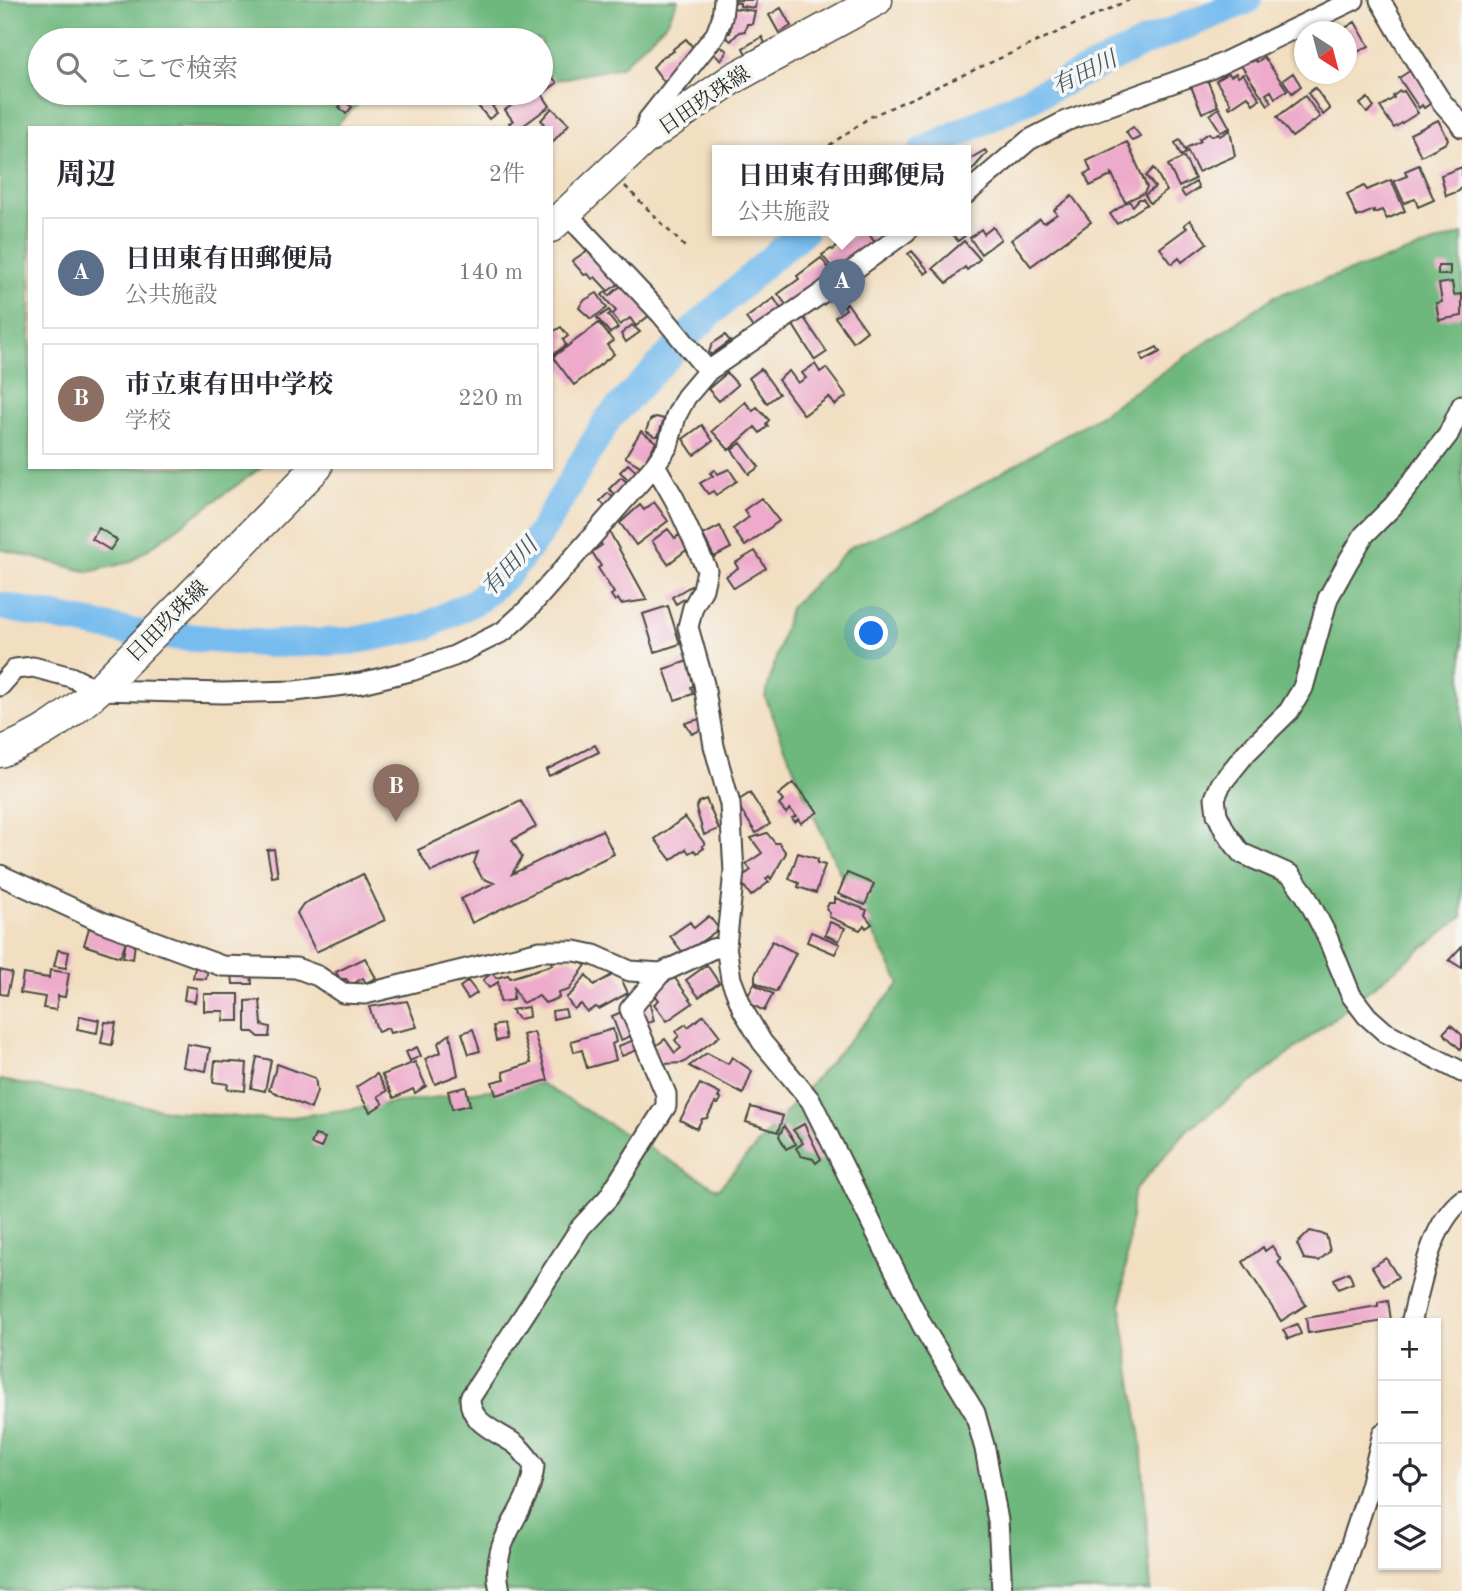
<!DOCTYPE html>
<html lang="ja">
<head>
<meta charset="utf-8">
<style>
  body { margin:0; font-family:"Old Standard TT","Noto Serif JP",serif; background:#f7f7f7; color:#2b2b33 }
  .controls { position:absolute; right:21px; bottom:21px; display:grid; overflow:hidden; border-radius:0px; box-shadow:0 2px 5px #0004 }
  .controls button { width:63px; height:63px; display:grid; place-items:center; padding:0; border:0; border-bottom:2px solid #e1e1e2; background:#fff; color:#2b2b33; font:35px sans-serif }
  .compass { position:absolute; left:1294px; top:21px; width:63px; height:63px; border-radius:50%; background:#fff; box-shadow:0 2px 5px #0004; rotate:144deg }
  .you { position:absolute; left:872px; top:634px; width:24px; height:24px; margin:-18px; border:5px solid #fff; border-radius:50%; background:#1a73e8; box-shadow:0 0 0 10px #1a73e833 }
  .badge { display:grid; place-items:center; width:46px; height:46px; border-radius:50%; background:#c8321e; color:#fff; font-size:23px; font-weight:700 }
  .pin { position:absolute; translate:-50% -58px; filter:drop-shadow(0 2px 4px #0008) }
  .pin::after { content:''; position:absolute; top:37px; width:24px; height:21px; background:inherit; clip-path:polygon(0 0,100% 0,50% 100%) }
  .popup { position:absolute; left:712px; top:145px; width:259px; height:91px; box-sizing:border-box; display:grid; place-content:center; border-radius:0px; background:#fff; filter:drop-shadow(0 2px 5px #0005); font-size:23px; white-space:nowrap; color:#7c7c81 }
  .popup b { font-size:26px; color:#2b2b33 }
  .popup::after { content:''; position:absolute; left:50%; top:100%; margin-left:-14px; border:14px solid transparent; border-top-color:#fff }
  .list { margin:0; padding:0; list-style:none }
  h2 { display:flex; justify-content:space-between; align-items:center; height:91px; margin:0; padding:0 28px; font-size:30px }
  h2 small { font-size:23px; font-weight:400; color:#7c7c81 }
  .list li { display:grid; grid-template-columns:46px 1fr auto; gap:21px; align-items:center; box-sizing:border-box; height:112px; margin:0 14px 14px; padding:0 14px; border:2px solid #e1e1e2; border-radius:0px }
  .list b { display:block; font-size:26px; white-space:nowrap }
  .list p { margin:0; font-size:23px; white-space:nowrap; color:#7c7c81 }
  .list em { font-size:23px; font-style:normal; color:#7c7c81 }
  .icon { flex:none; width:38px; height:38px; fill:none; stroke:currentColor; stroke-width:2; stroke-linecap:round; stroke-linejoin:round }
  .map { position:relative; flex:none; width:1462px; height:1591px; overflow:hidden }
  .search { position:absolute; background:#fff; box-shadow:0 2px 5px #0004; left:28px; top:28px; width:525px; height:77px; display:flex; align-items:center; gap:18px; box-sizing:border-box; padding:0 24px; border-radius:38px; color:#7c7c81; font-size:26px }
  .panel { position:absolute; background:#fff; box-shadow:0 2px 5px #0004; left:28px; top:126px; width:525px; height:343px; border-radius:0px }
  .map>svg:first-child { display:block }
  .forest { fill:#6eb87e; stroke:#4c7254; stroke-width:2 }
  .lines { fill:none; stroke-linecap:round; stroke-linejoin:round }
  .river { stroke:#77bcee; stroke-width:28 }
  .building { fill:#edaaca }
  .street-casing { stroke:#494641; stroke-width:23 }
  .primary-casing { stroke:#494641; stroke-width:33 }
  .path { stroke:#494641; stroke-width:2.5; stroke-dasharray:5 5; stroke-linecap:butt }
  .street { stroke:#fff; stroke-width:19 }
  .primary { stroke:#fff; stroke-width:30 }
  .labels { text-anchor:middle; stroke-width:7; stroke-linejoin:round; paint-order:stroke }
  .street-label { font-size:21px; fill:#2b2b2b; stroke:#f6f6f2 }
  .water-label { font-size:23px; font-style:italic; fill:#425666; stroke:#f6f6f2 }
</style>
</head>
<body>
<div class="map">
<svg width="1462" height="1591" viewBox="0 0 1462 1591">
  <rect width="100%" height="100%" fill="#f6f6f2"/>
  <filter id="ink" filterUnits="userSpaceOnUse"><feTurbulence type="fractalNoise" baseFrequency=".0143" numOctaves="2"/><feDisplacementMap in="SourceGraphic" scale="14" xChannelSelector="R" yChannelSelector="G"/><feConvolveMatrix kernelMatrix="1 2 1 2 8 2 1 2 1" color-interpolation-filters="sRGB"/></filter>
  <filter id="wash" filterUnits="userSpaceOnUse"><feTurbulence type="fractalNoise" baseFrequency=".00686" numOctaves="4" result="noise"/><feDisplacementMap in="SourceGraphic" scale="28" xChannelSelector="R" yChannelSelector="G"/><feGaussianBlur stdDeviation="1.57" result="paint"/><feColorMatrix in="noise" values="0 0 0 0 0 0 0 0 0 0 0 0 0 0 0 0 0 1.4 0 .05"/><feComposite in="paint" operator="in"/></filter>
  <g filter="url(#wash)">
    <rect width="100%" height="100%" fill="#f2dec0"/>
    <!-- forest -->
    <path class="forest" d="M0,0h678l-10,21 -47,46 -76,15 -4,-1v-41h-501v53h330l-31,29 -2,6h-307v339h232l-132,95 -41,10 -89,-23z
      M1462,234v683l-204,161 -70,51 -54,62 -13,117 20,131 10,152h-1151v-511l172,31 99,9 269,-37 178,106 182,-206 -62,-114 -33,-73 -40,-99 25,-89 60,-61 82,-34 163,-95 180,-122z"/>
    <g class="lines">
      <!-- river -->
      <path class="river" d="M922,151l224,-109 102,-42
        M0,606l136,27 135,11 81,-3 72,-14 52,-26 33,-28 32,-41 67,-113 85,-89 75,-69 36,-30"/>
    </g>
    <g id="blocks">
      <!-- building -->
      <path class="building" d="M732,0h24l-1,8 -15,-2v-3l-8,-1z
        M733,8l22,3 -3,13h-5l-2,7 -6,1 -8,9 -7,-5 3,-3h3z
        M781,8l10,18 -12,7 -10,-18z
        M1355,22l14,24 -23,12v-26h-7z
        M762,37l3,6 -19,11 -3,-6z
        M686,39l10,12 -22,25 -9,7 -12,-16 9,-10 12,-6 -1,-2z
        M719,45l8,6 -6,9 -8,-7z
        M1264,57l23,33 -12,8 -4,-7 -5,3 6,8 -4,3 -28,-41 8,-6 3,4 4,-2 2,2z
        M1411,70l21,29 -3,2 2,2 -7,5 -2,-3 -3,3 -20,-30z
        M1228,73l3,3 5,-3 2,4 5,-3 17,25 -7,5 -5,-8 -18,12 -2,-2 3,-2 -15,-23z
        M1293,73l8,13 -9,7 -9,-13z
        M551,75l6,8 -15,11 8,12 -30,22h-8l-3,-5 4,-2 -8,-11 20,-14 -3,-3h19v-10z
        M1206,77l12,29 -16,7 -12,-29z
        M1315,88l15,21 -7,6 -15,-22z
        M1400,91l2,1 2,-1 14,22 -24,15 -14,-21 14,-9 -1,-2z
        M491,95l6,9 -5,2 5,7 -8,6 -11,-13z
        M1305,96l15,21 -28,20 -15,-20z
        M1368,98l6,9 -7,6 -7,-9z
        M344,101l8,6 -6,7 -7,-7z
        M552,108l17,16 -18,20v-16h-12l5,-5 -3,-3z
        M1219,108l11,20 -9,4 -11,-17z
        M1438,120l10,19 -2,4 -25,13 -11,-22z
        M1133,127l8,10 -9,4 -6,-9z
        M1230,130l5,26 -37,16 -12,-24 15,-7 -2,-2 10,-6 3,3 6,-3 2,3z
        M1180,140l6,13 -5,3 -6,-13z
        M1127,142l20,45 -3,6 -19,9 -14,-30v4l-21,10 -5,-12 6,-3 -4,-10z
        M985,150l2,3 -21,24v-16z
        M1184,157l11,22 -16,8 -11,-22z
        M1419,165l15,35 -16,7 -3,-8 -11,4 -10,-22 13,-5 -2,-5z
        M1462,167v19l-3,5 -13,5 -5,-21z
        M1154,168l13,23 -17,12 -5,-8 10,-8 -9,-11z
        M1391,180l14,31 -18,8 -5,-9 -8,3v-3l-17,7 -10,-23 17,-8 3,4z
        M1196,182l3,6 -14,9 -4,-6z
        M1072,196l19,26 -60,44 -20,-26 29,-21 4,4 13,-9 -3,-4z
        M1139,199h4l4,5 -30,20 -7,-10 19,-13 4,5z
        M1190,220l17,23 -25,19 -3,-4 -7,6 -12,-16 27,-20 -3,-3z
        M993,227l8,12 -20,15 -11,-16 11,-9 3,5z
        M855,231h12l8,12 -38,31 -15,-19 9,-6 2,1 11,-11 2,3 7,-5 -2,-3z
        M950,231h15l2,3 -9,7z
        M964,241l16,18 -13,11 -2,-3 -18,16 -14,-15z
        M591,248l29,35 -12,8 -13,-14 -3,2 -4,-5 -4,1 -12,-14z
        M912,251l17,20 -4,3 -17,-20z
        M821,258l12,16 -46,32 -9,-12 21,-15 -2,-3z
        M1438,266h12v9h-12z
        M1452,282l2,13 8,-1v22l-23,4 -3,-17 6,-1 -3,-18z
        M624,283l27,31 -15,12 -6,-8 -10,7 -8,-10 4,-4 -14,-16 4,-3 3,4z
        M597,293l10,15 -16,11 -12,-11 4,-7z
        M774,298l8,13 -28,18 -8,-11z
        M847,303l20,28 -14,11 -18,-25 11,-8 -2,-3z
        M609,310l2,3 -3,2 10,13 -8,5 -13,-15z
        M804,318l23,34 -12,8 -22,-35z
        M599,323l14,18 -6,4 7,9 -40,31 -21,-28z
        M632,325l8,7 -14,10 -5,-8z
        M561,327l7,9 -5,4 3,5 -15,11v-23z
        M725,335l5,6 -19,14 -2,-3 3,-8z
        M1157,347l3,5 -17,9 -2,-6z
        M815,364l5,8 6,-4 21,28 -12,9 -6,-8 -25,18 -26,-35 11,-9 9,12 8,-5 -4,-5z
        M761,369l18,25 -12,9 -18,-25z
        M727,373l11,12 -19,16 -11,-12z
        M745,402l8,9 4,-4 12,13 -3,4 2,2 -8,7 -5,-6 -26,23 -17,-19z
        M656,417l8,2 -6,17h-4l-8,-5 4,-11z
        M702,425l11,16 -19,14 -11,-16z
        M641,431l15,11 -14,25 -17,-10z
        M741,443l18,24 -10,7 -17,-24z
        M628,464l10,9 -7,9 -11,-10z
        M729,469l8,12 -21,14 -3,-4 -5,3 -8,-11 13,-7 -3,-3 5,-3 3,4z
        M621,477l8,7 -12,12 -8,-7z
        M608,493l6,5 -8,9 -6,-6z
        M761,498l18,23 -34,25 -12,-17 16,-12 -5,-7z
        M654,502l14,19 -32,24 -16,-22 20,-18 4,5z
        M720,526l11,22 -17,9 -11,-22z
        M99,528l18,12 -7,10 -18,-11z
        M608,529l39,71 -26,4 -3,-5 -3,2 -4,-6 3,-2 -16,-25 3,-2 -9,-14 10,-7 -3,-4z
        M668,529l7,9 4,-3 10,13 -21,16 -16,-23z
        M755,551l11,17 -32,20 -8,-12 12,-8 -3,-5z
        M691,586l2,5 -3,9 -6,-1 -8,5 -4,-7z
        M668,606l12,38 -25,8 -12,-38z
        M688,661l9,22 -6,4 2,7 -18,6 -11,-31z
        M700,719l3,10 -11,5 -7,-11z
        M595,745l4,7 -50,24 -3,-6z
        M793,783l25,29 -17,11 -3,-4 -3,3 -3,-4 4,-2 -6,-7 -4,4 -7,-8 4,-4 -5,-6z
        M750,793l20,31 -14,9 -20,-31z
        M706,799l13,30 -15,6 -8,-27 3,-6z
        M521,801l15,26 -24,13 10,17 -10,17 90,-44 12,24 -142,69 -11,-24 33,-16 -12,-5 -8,-15 4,-11 -47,20 -13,-22z
        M685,817l20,27 -3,2 2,2 -7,5 -3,-3 -5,3 -3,-4 -15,11 -16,-21z
        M767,833l8,10h4l7,10 -15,26 -2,-3 -3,3 3,3 -18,14 -12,-17 12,-9 -5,-6 16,-11 -11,-15z
        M274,849l4,27 -6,1 -5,-27z
        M798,853l20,6 -1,4 8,2 -9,28 -18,-6 1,-4 -10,-4z
        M847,873l27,11 -9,21 -27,-11z
        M363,874l22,46 -69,32 -19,-39 6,-9z
        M835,898l32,12 -2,5 7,9 -6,4 -2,-3 -4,5 -31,-13 1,-4 -4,-4 3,-6h6z
        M709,916l10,13 -35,25 -14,-18 20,-14 4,6z
        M830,922l15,6 -6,13 -14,-6z
        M89,928l37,13 -6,16 -36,-12z
        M811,932l29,12 -5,10 -28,-12z
        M126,941l9,2 -2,16 -10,-2z
        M772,941l24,12 -20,39 -21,-10v-7z
        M1462,946v22l-13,-8z
        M58,950l11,2 -3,16 -12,-2z
        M365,958l11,20 -10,5 -3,-5 -12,7 -5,-6h-6l-4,-7z
        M570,958l16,7 -17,25 -11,3 1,5 -14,5 -6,-7 -17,7 -8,-15 -1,12 -13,2 -2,-20 -9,6 -6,-8 9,-7 4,5 12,-3 2,3 42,-13 -1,-3z
        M707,965l12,18 -20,14 -13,-17z
        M195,967l13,2 -2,10 -13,-1z
        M0,970l12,3 -5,22 -7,-1z
        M50,970l19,3 -4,24 -7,-1 -2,14 -13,-2 2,-11 -25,-4 3,-19 26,4z
        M251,972l1,12h-19l-1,-11z
        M618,972l10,21 -29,16 -3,-2 -9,5 -6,-8 -7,5 -8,-11 8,-7 12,-16 8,10z
        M674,977l19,26 -26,18 -13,-17 5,-4 -6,-8z
        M468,981l9,12 -9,6 -8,-12z
        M754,984l19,10 -9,17 -19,-10z
        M186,986l11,2 -2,14 -11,-2z
        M204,994h35v27h-16l1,-10h-20z
        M260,1000l2,25 8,2 -1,10h-10l-6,-5h-7v-31z
        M407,1001l10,26 -27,6 -2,-5 -10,4 -9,-25z
        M649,1001l5,20 -10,3 -6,-21z
        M528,1007l1,10 -11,2 -7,-9z
        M565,1009l2,7 -14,3 -1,-8z
        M626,1010l10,24 -15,6 -9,-24z
        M704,1015l16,21 -37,27 -20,1 -11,-15 13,-10 10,14 6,-5 -6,-8 4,-4 -3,-5 10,-7 2,3z
        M80,1016l19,4 -2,13 -20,-4z
        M105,1022l11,1 -4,22 -11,-2z
        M503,1024l3,15 -10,2 -3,-15z
        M1451,1025l11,10v12l-2,2 -17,-16z
        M473,1029l7,22 -11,3 -7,-21z
        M613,1029l3,13 -4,2 4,16 -29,8 -5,-18 -8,2 -3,-11z
        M534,1032l14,48 -52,15 -4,-13 13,-3 -2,-7 28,-9 -8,-28z
        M450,1034l8,41 -23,9 -10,-25 16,-7 -3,-9z
        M637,1039l3,10 -18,7 -4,-10z
        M187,1044l23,4 -4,23 -23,-4z
        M417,1047l4,9 -11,5 -4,-9z
        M707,1053l21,11 4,-7 20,14 -9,23 -54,-28z
        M257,1057l14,3 -6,31 -14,-3z
        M215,1061l32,2 -2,28 -18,-2 1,-5 -15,-2z
        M415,1062l11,24 -11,7 -2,-4 -19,9 -12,-23z
        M277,1064l38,14 2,13 -6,18 -42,-19z
        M377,1074l10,17 -9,5 5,8 -13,8 -14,-25z
        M700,1084l20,10 -2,4 3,1 -3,5 -3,-1 -8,15 -5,1 -5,10 -17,-9z
        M466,1087l4,18 -18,4 -4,-18z
        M751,1107l32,9 -5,16 -32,-10z
        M804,1124l17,35 -5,4 -3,-4 -12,-3 -5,-8 7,-5 -10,-13z
        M784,1126l12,18 -10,5 -7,-13z
        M315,1135l10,3 -4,10 -10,-4z
        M1310,1231l16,4 4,16 -11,10 -15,-2 -7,-15z
        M1272,1246l9,14 -3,2 28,43 -25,16 -38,-59 20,-15 2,4z
        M1386,1258l12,19 -14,9 -12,-19z
        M1349,1272l4,11 -15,6 -4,-10z
        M1388,1300l3,20 -83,13 -2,-15 72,-12v-4z
        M1297,1324l4,10 -13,5 -5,-9z"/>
    </g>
  </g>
  <g filter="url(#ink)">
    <use href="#blocks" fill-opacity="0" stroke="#494641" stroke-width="2"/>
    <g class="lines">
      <defs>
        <path id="street" d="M1380,0c19,33 38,66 59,98 7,11 17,17 23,29
          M643,141l5,-21 68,-86 6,-16 2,-18
          M966,194l63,-54 37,-19 142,-51 146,-70
          M566,213l95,101 47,57
          M1462,405l-14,30 -55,71 -29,29 -15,25 -21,38 -25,90 -14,23 -43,42 -25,31 -6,14 2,16 8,17 16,22 50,22 14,19 21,40 25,61 16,21 18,16 77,40
          M655,465l20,35 32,70 -4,19 -10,18 -5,20 16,57 10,62 16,58 4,68 -8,74 5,33 12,31 19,32 49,59 111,224 53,88 10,36 13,72 4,70
          M0,686l15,-17 18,-2 38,10 27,13 125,3 72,-2 66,-8 53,-13 40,-14 50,-25 24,-22 127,-144 13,-19 8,-30 10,-19 22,-26 111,-76 88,-64
          M0,875l102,47 120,44 74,2 22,8 25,17 22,1 175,-43h35l19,4 36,16 31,2
          M1411,1323c10,-38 19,-98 51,-123
          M500,1591c-13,-54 30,-76 34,-125 -6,-8 -11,-16 -19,-22 -17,-12 -46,-21 -45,-46l111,-171 27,-29 58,-92v-12l-36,-85 31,-36 51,-24 14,-3
          M1336,1591l34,-105 13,-53"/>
        <path id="primary" d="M551,227l92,-86 89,-62 145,-79
          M0,752c43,-17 64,-33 98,-62l219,-223"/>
      </defs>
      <!-- street casing -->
      <use href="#street" class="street-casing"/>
      <!-- primary casing -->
      <use href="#primary" class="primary-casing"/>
      <!-- path -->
      <path class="path" d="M821,151l49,-34 259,-117
        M625,186l60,61"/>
      <!-- street -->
      <use href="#street" class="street"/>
      <!-- primary -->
      <use href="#primary" class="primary"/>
    </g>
  </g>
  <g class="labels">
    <!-- street labels -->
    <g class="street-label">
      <text transform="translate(704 100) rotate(-34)" y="7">日田玖珠線</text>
      <text transform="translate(167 621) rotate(-45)" y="7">日田玖珠線</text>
    </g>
    <!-- water labels -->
    <g class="water-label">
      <text transform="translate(1084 72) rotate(-26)" y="8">有田川</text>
      <text transform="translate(509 566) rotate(-47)" y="8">有田川</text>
    </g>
  </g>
</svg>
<div class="controls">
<button>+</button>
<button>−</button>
<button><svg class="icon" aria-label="locate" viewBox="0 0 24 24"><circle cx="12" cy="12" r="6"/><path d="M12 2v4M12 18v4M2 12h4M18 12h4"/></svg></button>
<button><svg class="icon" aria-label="layers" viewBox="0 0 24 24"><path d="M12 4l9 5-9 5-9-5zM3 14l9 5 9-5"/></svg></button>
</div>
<svg class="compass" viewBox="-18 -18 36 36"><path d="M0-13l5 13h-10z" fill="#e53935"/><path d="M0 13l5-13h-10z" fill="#7c7c81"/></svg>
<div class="you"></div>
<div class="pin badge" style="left:842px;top:317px;background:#5c6f8a">A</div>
<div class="popup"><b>日田東有田郵便局</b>公共施設</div>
<div class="pin badge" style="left:396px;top:822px;background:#8d6e63">B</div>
<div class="search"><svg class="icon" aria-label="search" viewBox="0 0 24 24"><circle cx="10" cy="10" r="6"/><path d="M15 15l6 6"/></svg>ここで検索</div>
<section class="panel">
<h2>周辺<small>2件</small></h2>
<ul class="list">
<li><span class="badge" style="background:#5c6f8a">A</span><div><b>日田東有田郵便局</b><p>公共施設</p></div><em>140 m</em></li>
<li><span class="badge" style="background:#8d6e63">B</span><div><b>市立東有田中学校</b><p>学校</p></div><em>220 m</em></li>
</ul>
</section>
</div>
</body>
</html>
